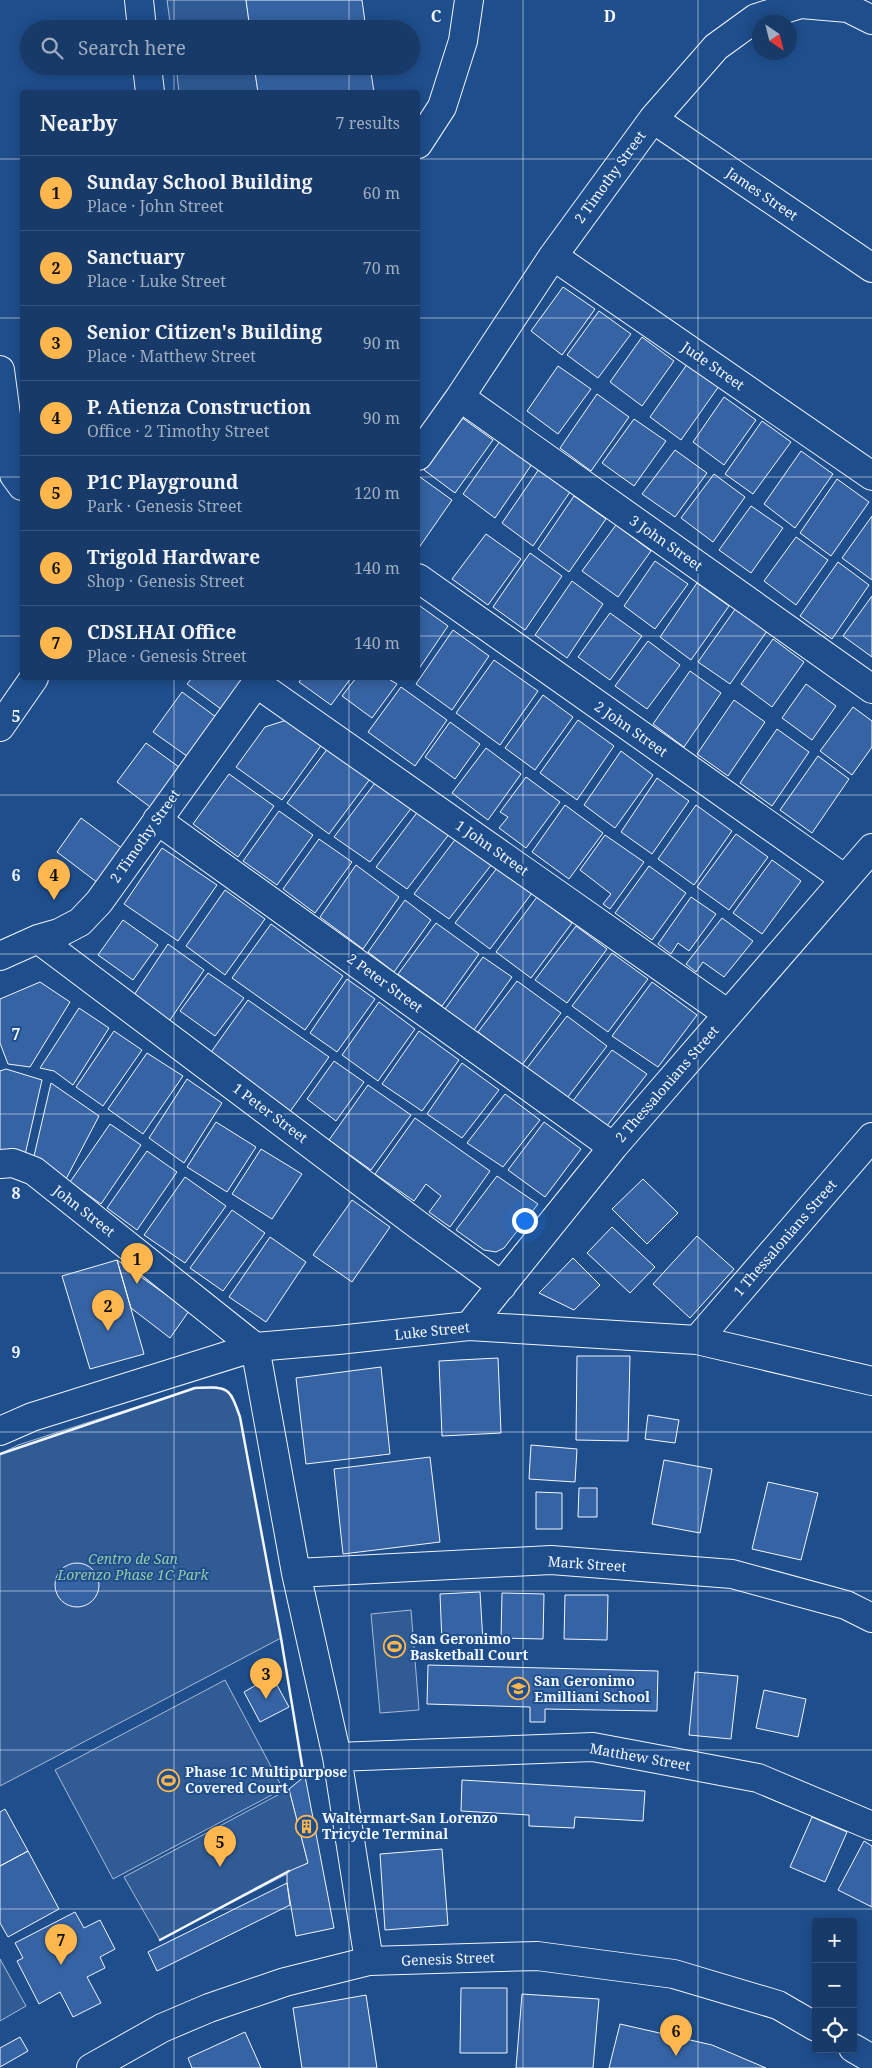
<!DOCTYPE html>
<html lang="en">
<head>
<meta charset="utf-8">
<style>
  body { margin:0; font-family:"Noto Serif",serif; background:#244571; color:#f1f3f6 }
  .controls { position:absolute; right:15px; bottom:15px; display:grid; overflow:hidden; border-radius:5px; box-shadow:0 2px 12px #0003 }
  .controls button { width:45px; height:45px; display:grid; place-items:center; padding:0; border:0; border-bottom:1px solid #36547d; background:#173a69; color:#f1f3f6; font:25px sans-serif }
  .compass { position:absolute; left:752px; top:15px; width:45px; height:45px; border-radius:50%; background:#173a69; box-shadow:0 2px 12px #0003; rotate:145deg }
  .you { position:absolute; left:524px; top:1220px; width:18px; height:18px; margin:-12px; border:4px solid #fff; border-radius:50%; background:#1a73e8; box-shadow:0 0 0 8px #1a73e833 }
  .badge { display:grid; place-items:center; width:32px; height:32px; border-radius:50%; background:#ffb74d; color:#111; font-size:16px; font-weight:700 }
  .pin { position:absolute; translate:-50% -41px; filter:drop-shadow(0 1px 2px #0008) }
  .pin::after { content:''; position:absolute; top:26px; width:18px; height:15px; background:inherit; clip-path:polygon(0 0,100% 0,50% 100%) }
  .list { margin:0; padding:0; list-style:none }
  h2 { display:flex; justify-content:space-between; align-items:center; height:65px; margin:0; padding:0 20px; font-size:21px }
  h2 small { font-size:16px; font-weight:400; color:#9eadc0 }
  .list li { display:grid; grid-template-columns:32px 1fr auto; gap:15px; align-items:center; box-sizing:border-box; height:75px; padding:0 20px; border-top:1px solid #36547d }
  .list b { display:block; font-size:19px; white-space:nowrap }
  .list p { margin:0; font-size:16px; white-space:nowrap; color:#9eadc0 }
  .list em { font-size:16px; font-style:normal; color:#9eadc0 }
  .icon { flex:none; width:28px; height:28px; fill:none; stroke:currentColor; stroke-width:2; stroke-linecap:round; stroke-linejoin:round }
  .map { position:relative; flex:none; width:872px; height:2068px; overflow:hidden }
  .search { position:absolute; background:#173a69; box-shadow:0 2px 12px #0003; left:20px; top:20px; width:400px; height:55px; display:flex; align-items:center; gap:12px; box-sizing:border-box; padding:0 18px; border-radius:28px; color:#9eadc0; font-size:19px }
  .panel { position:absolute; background:#173a69; box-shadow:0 2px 12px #0003; left:20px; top:90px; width:400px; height:590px; border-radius:5px }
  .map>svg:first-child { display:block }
  .built { fill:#305b95; stroke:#a8bbd7 }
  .building { fill:#3563a3; stroke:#f2f6ff }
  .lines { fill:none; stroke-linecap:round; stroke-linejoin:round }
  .street-casing { stroke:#f2f6ff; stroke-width:30 }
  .secondary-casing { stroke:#f2f6ff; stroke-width:30 }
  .street { stroke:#1f4e8c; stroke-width:28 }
  .secondary { stroke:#1f4e8c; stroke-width:28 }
  .wall { stroke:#f2f6ff; stroke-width:2.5 }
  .grid { fill:none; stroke:#f2f6ff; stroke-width:1; stroke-opacity:0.55 }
  .labels { text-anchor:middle; stroke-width:4; stroke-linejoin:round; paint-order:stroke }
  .street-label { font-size:14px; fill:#f2f6ff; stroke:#1f4e8c }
  .park-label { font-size:14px; font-style:italic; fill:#97c8a6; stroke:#1f4e8c }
  .poi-label { font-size:14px; font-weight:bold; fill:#f2f6ff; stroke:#1f4e8c; text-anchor:start }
  .grid-label { font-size:16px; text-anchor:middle; font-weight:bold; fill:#f2f6ff; stroke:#1f4e8c; stroke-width:4; stroke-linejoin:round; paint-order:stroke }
</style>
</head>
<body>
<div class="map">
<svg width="872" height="2068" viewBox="0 0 872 2068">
  <rect width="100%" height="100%" fill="#1f4e8c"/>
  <!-- built -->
  <path class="built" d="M167,0h79l4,29h-79z
    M176,66h78l4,26h-79z
    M217,1387l11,4 4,4 8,22 41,221 -281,148v-332l18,-9 177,-57z
    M411,1610l8,100 -39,3 -9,-99z
    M225,1680l58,109 -170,90 -58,-109z
    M289,1789l19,74 -148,77 -36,-63z
    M0,1959l26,47 -26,15z"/>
  <!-- building -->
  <path class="building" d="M246,0h116l4,29h-116z
    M254,66h116l4,26h-116z
    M563,287l32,22 -33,46 -31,-24z
    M599,311l32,23 -33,44 -31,-23z
    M642,337l32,24 -32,45 -32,-24z
    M688,363l31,23 -38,54 -31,-23z
    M558,366l33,23 -33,45 -31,-23z
    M597,394l32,23 -38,54 -31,-23z
    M724,397l32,23 -32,45 -31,-23z
    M461,417l32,23 -38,53 -31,-23z
    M634,419l32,22 -32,45 -32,-23z
    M762,421l29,21 -38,52 -28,-20z
    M500,441l32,23 -37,54 -32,-24z
    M675,450l32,23 -32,44 -33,-23z
    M801,451l32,23 -38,54 -31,-24z
    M539,469l31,23 -37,54 -31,-23z
    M714,474l31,23 -32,45 -32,-24z
    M420,477l32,23 -34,49v-69z
    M837,479l32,23 -38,54 -31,-23z
    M574,496l32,23 -37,53 -31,-23z
    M751,506l32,22 -32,45 -32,-23z
    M872,516v64l-30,-22z
    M616,525l35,26 -33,46 -36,-26z
    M486,534l35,25 -33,46 -36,-26z
    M796,537l32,23 -32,45 -32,-24z
    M530,553l32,23 -37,54 -32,-23z
    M655,561l33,23 -33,45 -31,-23z
    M838,562l31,23 -37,54 -32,-23z
    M572,581l31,23 -36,54 -32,-23z
    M697,583l32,23 -38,54 -31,-23z
    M872,596v61l-29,-21z
    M420,606l28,20 -30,44v-60z
    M736,608l31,23 -37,53 -32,-22z
    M610,613l32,23 -32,44 -32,-23z
    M453,630l36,26 -37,54 -36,-26z
    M773,639l31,23 -32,45 -31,-23z
    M648,641l32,24 -33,44 -32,-23z
    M494,660l44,31 -38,54 -44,-32z
    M690,671l31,22 -37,54 -31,-23z
    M192,678h59l-26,34 -38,-28z
    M302,678h49l-20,27 -32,-23z
    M356,678h31l10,6 -25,34 -30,-22z
    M806,684l30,22 -24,34 -30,-22z
    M401,687l46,33 -32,46 -47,-34z
    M182,692l38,28 -29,39 -38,-27z
    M543,695l30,22 -38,53 -30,-22z
    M734,700l31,22 -37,54 -31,-22z
    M853,707l19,14v26l-20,28 -32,-24z
    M293,718l32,22 -43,60 -46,-33 29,-40z
    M578,720l36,26 -37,54 -37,-27z
    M450,722l30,22 -25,35 -30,-22z
    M777,729l32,23 -37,54 -32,-23z
    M146,743l37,27 -29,40 -37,-28z
    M331,744l42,31 -44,59 -42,-31z
    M486,748l35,26 -33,46 -36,-27z
    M621,751l32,24 -38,53 -31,-23z
    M818,756l31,23 -37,54 -32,-23z
    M229,774l45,32 -36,51 -45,-33z
    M526,777l34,25 -34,46 -27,-20 9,-11 -8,-5z
    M657,778l32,23 -37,53 -31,-22z
    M378,779l35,27 -43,56 -36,-25z
    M565,805l38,28 -34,46 -37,-27z
    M696,805l36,26 -38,54 -36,-26z
    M419,810l31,23 -43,56 -31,-22z
    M279,811l34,24 -36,50 -34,-24z
    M81,818l42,31 -25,34 -41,-31z
    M736,834l32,23 -39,53 -32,-23z
    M605,835l39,27 -34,47 -7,-5 8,-10 -31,-24z
    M457,837l35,27 -43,55 -35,-25z
    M319,839l33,23 -37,51 -32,-24z
    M162,848l55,37 -39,56 -54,-37z
    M772,860l29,21 -39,53 -29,-21z
    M356,865l43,32 -36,52 -43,-32z
    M649,866l37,27 -34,47 -37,-27z
    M497,868l35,25 -42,56 -35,-26z
    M225,890l40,29 -40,56 -39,-29z
    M537,897l35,26 -41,55 -35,-26z
    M691,897l25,17 -27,37 -11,-8 -7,11 -13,-10z
    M405,900l26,20 -37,52 -26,-20z
    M722,918l31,23 -29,36 -21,-15 -7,10 -10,-8z
    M123,920l35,25 -25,35 -35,-25z
    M436,923l43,31 -37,52 -44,-32z
    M271,924l72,52 -38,54 -73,-52z
    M576,926l31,23 -40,54 -32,-23z
    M168,944l36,26 -38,56 -36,-25z
    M612,953l36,26 -40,53 -36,-26z
    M483,957l29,20 -38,53 -29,-21z
    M208,973l36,25 -29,38 -35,-25z
    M347,979l28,20 -38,53 -27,-19z
    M517,981l44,32 -39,52 -44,-33z
    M40,982l30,20 -40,65 -22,-3 -8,-21v-44z
    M652,982l45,33 -39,52 -46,-31z
    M248,1000l81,57 -40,56 -80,-58z
    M379,1002l36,27 -37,52 -36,-26z
    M79,1008l30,20 -36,57 -19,-14 -14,-3z
    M567,1016l40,30 -40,52 -40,-30z
    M114,1031l28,19 -39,56 -27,-19z
    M419,1031l40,29 -37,51 -40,-27z
    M612,1050l35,24 -41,53 -34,-25z
    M147,1053l36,23 -40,58 -35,-25z
    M334,1061l30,21 -28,39 -29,-22z
    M462,1063l37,27 -37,48 -35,-24z
    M6,1069l36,11 -17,75 -25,-3v-81z
    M187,1079l35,24 -38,60 -35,-25z
    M51,1083l48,33 -33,63 -32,-23z
    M368,1085l43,30 -40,55 -42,-30z
    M505,1094l35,26 -37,47 -36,-24z
    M415,1118l75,53 -40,56 -21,-15 12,-16 -15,-12 -12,17 -39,-27z
    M216,1122l40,25 -29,45 -40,-25z
    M544,1122l37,27 -36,48 -37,-27z
    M110,1124l31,21 -40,59 -31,-22z
    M261,1149l41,25 -30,45 -40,-25z
    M147,1151l30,21 -40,58 -30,-22z
    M497,1176l41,28 -34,44 -8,4 -12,-2 -28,-20z
    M185,1177l41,29 -41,57 -41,-28z
    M643,1179l35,34 -31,31 -35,-35z
    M352,1200l38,27 -38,55 -39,-27z
    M232,1210l33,23 -42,58 -33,-23z
    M612,1227l43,40 -25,26 -43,-40z
    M697,1236l37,33 -44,49 -37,-34z
    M270,1237l36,25 -40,60 -37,-25z
    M573,1258l27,27 -26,25 -35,-17z
    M117,1260l27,94 -54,15 -28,-93z
    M117,1260l72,51 -19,27 -39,-30z
    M577,1356h53l-2,85 -52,-1z
    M498,1358l3,75 -59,3 -3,-75z
    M381,1367l9,87 -84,10 -10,-86z
    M648,1415l31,5 -4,23 -30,-4z
    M531,1445l46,4 -2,33 -46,-3z
    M430,1457l10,85 -97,12 -9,-85z
    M664,1460l48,9 -12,64 -48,-9z
    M768,1482l50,11 -17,67 -49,-11z
    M579,1488h18v29h-19z
    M536,1492l26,1v36h-26z
    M55 1585a22 22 0 1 1 44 0a22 22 0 1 1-44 0Z
    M480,1592l3,50 -41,1 -2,-49z
    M502,1593l42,1 -1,45 -42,-1z
    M565,1595h43l-1,45 -43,-1z
    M428,1665l230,6 -1,40 -112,-2v13h-15v-15l-103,-3z
    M695,1672l43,4 -7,63 -42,-4z
    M272,1676l17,31 -29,15 -16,-30z
    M764,1690l42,9 -8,38 -42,-9z
    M305,1776l29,152 -38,8 -9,-53v-11l21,-9 -19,-74z
    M462,1780l183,11 -2,30 -68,-4 -1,11 -45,-2v-11l-68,-4z
    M5,1809l23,42 -28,15v-54z
    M812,1817l35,15 -22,50 -35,-15z
    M864,1841l8,5v61l-34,-17z
    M442,1849l6,76 -63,5 -5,-76z
    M28,1851l31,58 -51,28 -8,-14v-57z
    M287,1883l3,22 -133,66 -9,-19z
    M75,1912l9,16 16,-8 15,29 -15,8 5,11 -18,9 14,26 -28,14 -13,-25 -21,12 -22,-43 6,-3 -8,-15z
    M461,1988h46v65h-47z
    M522,1994l77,5 -6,69h-77z
    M366,1995l11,73h-75l-9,-60z
    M620,2024l92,21 54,23h-157z
    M245,2032l16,36h-69l-4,-10z
    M20,2037l8,14 -28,16v-19z"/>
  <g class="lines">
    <defs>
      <path id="street" d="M139,0l3,29
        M147,66l3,26
        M653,119l219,149
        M418,144l24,-37 21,-66 6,-41
        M553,256l319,220
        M0,370l14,105 8,11
        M460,397l412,292
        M418,456l42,-59 93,-141 100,-137 63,-72 40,-29 45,-14 47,4 24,12
        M418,578l427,301
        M256,683l472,331
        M0,727l34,-49
        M157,820l456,327
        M38,939l380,286 84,61
        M0,956l38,-17 21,-6 21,-11 19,-20 161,-224
        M0,1164l13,-1 21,8 221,176
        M469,1326l144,-179 259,-299
        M697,1340l175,-203
        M255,1347l41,226 41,184 32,204
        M0,1431l32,-14 223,-70 83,-7 131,-14 228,14 175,41
        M296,1573l255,-13 181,14 114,31 26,13
        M337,1757l256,-10 165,31 114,48"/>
      <path id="secondary" d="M853,2048l19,11
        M91,2068l71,-40 47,-20 76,-26 84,-21 168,-5 137,18 104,31 38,22"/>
    </defs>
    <!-- street casing -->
    <use href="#street" class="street-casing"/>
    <!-- secondary casing -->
    <use href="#secondary" class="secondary-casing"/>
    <!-- street -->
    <use href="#street" class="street"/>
    <!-- secondary -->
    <use href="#secondary" class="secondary"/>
    <!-- wall -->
    <path class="wall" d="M0,1454l195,-66c32,-1 34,-3 45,29l41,221 23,139
      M160,1940l129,-69"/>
  </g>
  <!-- grid -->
  <path class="grid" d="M174,0v29M349,0v29M523,0v2068M698,0v2068M174,66v26M349,66v26M0,159h22M418,159h454M0,318h22M418,318h454M0,477h22M418,477h454M0,636h22M418,636h454M174,678v1390M349,678v1390M0,795h872M0,954h872M0,1114h872M0,1273h872M0,1432h872M0,1591h872M0,1750h872M0,1909h872"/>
  <!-- icons -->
  <defs>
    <symbol id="stadium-ring" viewBox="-11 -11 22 22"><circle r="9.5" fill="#1f4e8c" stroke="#ffb74d" stroke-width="1.5"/><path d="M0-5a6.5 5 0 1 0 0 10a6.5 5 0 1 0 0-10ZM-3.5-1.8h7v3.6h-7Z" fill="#ffb74d"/></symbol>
    <symbol id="school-ring" viewBox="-11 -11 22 22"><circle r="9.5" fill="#1f4e8c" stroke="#ffb74d" stroke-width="1.5"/><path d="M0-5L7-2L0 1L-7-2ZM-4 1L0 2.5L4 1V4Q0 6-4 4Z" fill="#ffb74d"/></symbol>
    <symbol id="building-ring" viewBox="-11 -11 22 22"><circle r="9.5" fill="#1f4e8c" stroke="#ffb74d" stroke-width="1.5"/><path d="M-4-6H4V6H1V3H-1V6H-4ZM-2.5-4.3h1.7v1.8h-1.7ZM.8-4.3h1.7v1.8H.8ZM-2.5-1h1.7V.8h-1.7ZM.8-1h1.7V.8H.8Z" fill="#ffb74d"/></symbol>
  </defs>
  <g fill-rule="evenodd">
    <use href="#stadium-ring" x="382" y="1634" width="25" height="25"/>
    <use href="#school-ring" x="506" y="1676" width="25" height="25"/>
    <use href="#stadium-ring" x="156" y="1768" width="25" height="25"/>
    <use href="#building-ring" x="294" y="1814" width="25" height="25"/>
  </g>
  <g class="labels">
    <!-- street labels -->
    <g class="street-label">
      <text transform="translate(610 177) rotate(-54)" y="5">2 Timothy Street</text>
      <text transform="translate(762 194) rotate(34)" y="5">James Street</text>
      <text transform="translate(713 366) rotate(35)" y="5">Jude Street</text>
      <text transform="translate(666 543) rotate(35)" y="5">3 John Street</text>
      <text transform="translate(631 729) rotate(35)" y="5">2 John Street</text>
      <text transform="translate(145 836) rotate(-55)" y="5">2 Timothy Street</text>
      <text transform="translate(492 848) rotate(35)" y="5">1 John Street</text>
      <text transform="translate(385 983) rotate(36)" y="5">2 Peter Street</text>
      <text transform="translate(667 1084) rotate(-49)" y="5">2 Thessalonians Street</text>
      <text transform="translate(270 1113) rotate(37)" y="5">1 Peter Street</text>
      <text transform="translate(84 1211) rotate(38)" y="5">John Street</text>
      <text transform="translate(785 1238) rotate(-49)" y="5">1 Thessalonians Street</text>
      <text transform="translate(432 1331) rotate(-6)" y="5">Luke Street</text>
      <text transform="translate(587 1564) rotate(4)" y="5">Mark Street</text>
      <text transform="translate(640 1757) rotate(10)" y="5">Matthew Street</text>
      <text transform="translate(448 1959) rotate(-2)" y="5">Genesis Street</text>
    </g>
    <!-- park labels -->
    <g class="park-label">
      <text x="133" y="1564">Centro de San<tspan x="133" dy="16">Lorenzo Phase 1C Park</tspan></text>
    </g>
    <!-- poi labels -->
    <g class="poi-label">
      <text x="410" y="1644">San Geronimo<tspan x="410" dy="16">Basketball Court</tspan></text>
      <text x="534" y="1686">San Geronimo<tspan x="534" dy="16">Emilliani School</tspan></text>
      <text x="185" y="1777">Phase 1C Multipurpose<tspan x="185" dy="16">Covered Court</tspan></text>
      <text x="322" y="1823">Waltermart-San Lorenzo<tspan x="322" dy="16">Tricycle Terminal</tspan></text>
    </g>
  </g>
  <g class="grid-label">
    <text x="436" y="22">C</text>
    <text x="610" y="22">D</text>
    <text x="16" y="722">5</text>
    <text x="16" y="881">6</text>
    <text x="16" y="1040">7</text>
    <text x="16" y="1199">8</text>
    <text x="16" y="1358">9</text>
  </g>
</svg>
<div class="controls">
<button>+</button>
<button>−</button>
<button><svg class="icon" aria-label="locate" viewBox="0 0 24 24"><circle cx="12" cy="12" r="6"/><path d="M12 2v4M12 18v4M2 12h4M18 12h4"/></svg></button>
</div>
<svg class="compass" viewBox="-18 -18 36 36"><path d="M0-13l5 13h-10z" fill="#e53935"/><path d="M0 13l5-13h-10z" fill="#9eadc0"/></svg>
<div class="you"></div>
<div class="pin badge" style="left:137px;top:1284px">1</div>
<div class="pin badge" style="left:108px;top:1331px">2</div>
<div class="pin badge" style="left:266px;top:1699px">3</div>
<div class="pin badge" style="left:54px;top:900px">4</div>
<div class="pin badge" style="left:220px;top:1867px">5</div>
<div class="pin badge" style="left:676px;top:2056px">6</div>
<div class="pin badge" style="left:61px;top:1965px">7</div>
<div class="search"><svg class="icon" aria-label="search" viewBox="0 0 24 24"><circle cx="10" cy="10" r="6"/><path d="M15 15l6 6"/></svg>Search here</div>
<section class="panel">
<h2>Nearby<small>7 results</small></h2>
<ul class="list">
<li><span class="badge">1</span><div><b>Sunday School Building</b><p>Place · John Street</p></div><em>60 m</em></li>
<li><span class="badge">2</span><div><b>Sanctuary</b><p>Place · Luke Street</p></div><em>70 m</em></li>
<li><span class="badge">3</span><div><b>Senior Citizen's Building</b><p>Place · Matthew Street</p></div><em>90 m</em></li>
<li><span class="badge">4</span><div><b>P. Atienza Construction</b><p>Office · 2 Timothy Street</p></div><em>90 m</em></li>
<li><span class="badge">5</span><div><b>P1C Playground</b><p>Park · Genesis Street</p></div><em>120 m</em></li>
<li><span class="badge">6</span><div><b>Trigold Hardware</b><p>Shop · Genesis Street</p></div><em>140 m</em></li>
<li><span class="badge">7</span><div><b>CDSLHAI Office</b><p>Place · Genesis Street</p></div><em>140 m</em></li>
</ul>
</section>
</div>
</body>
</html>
